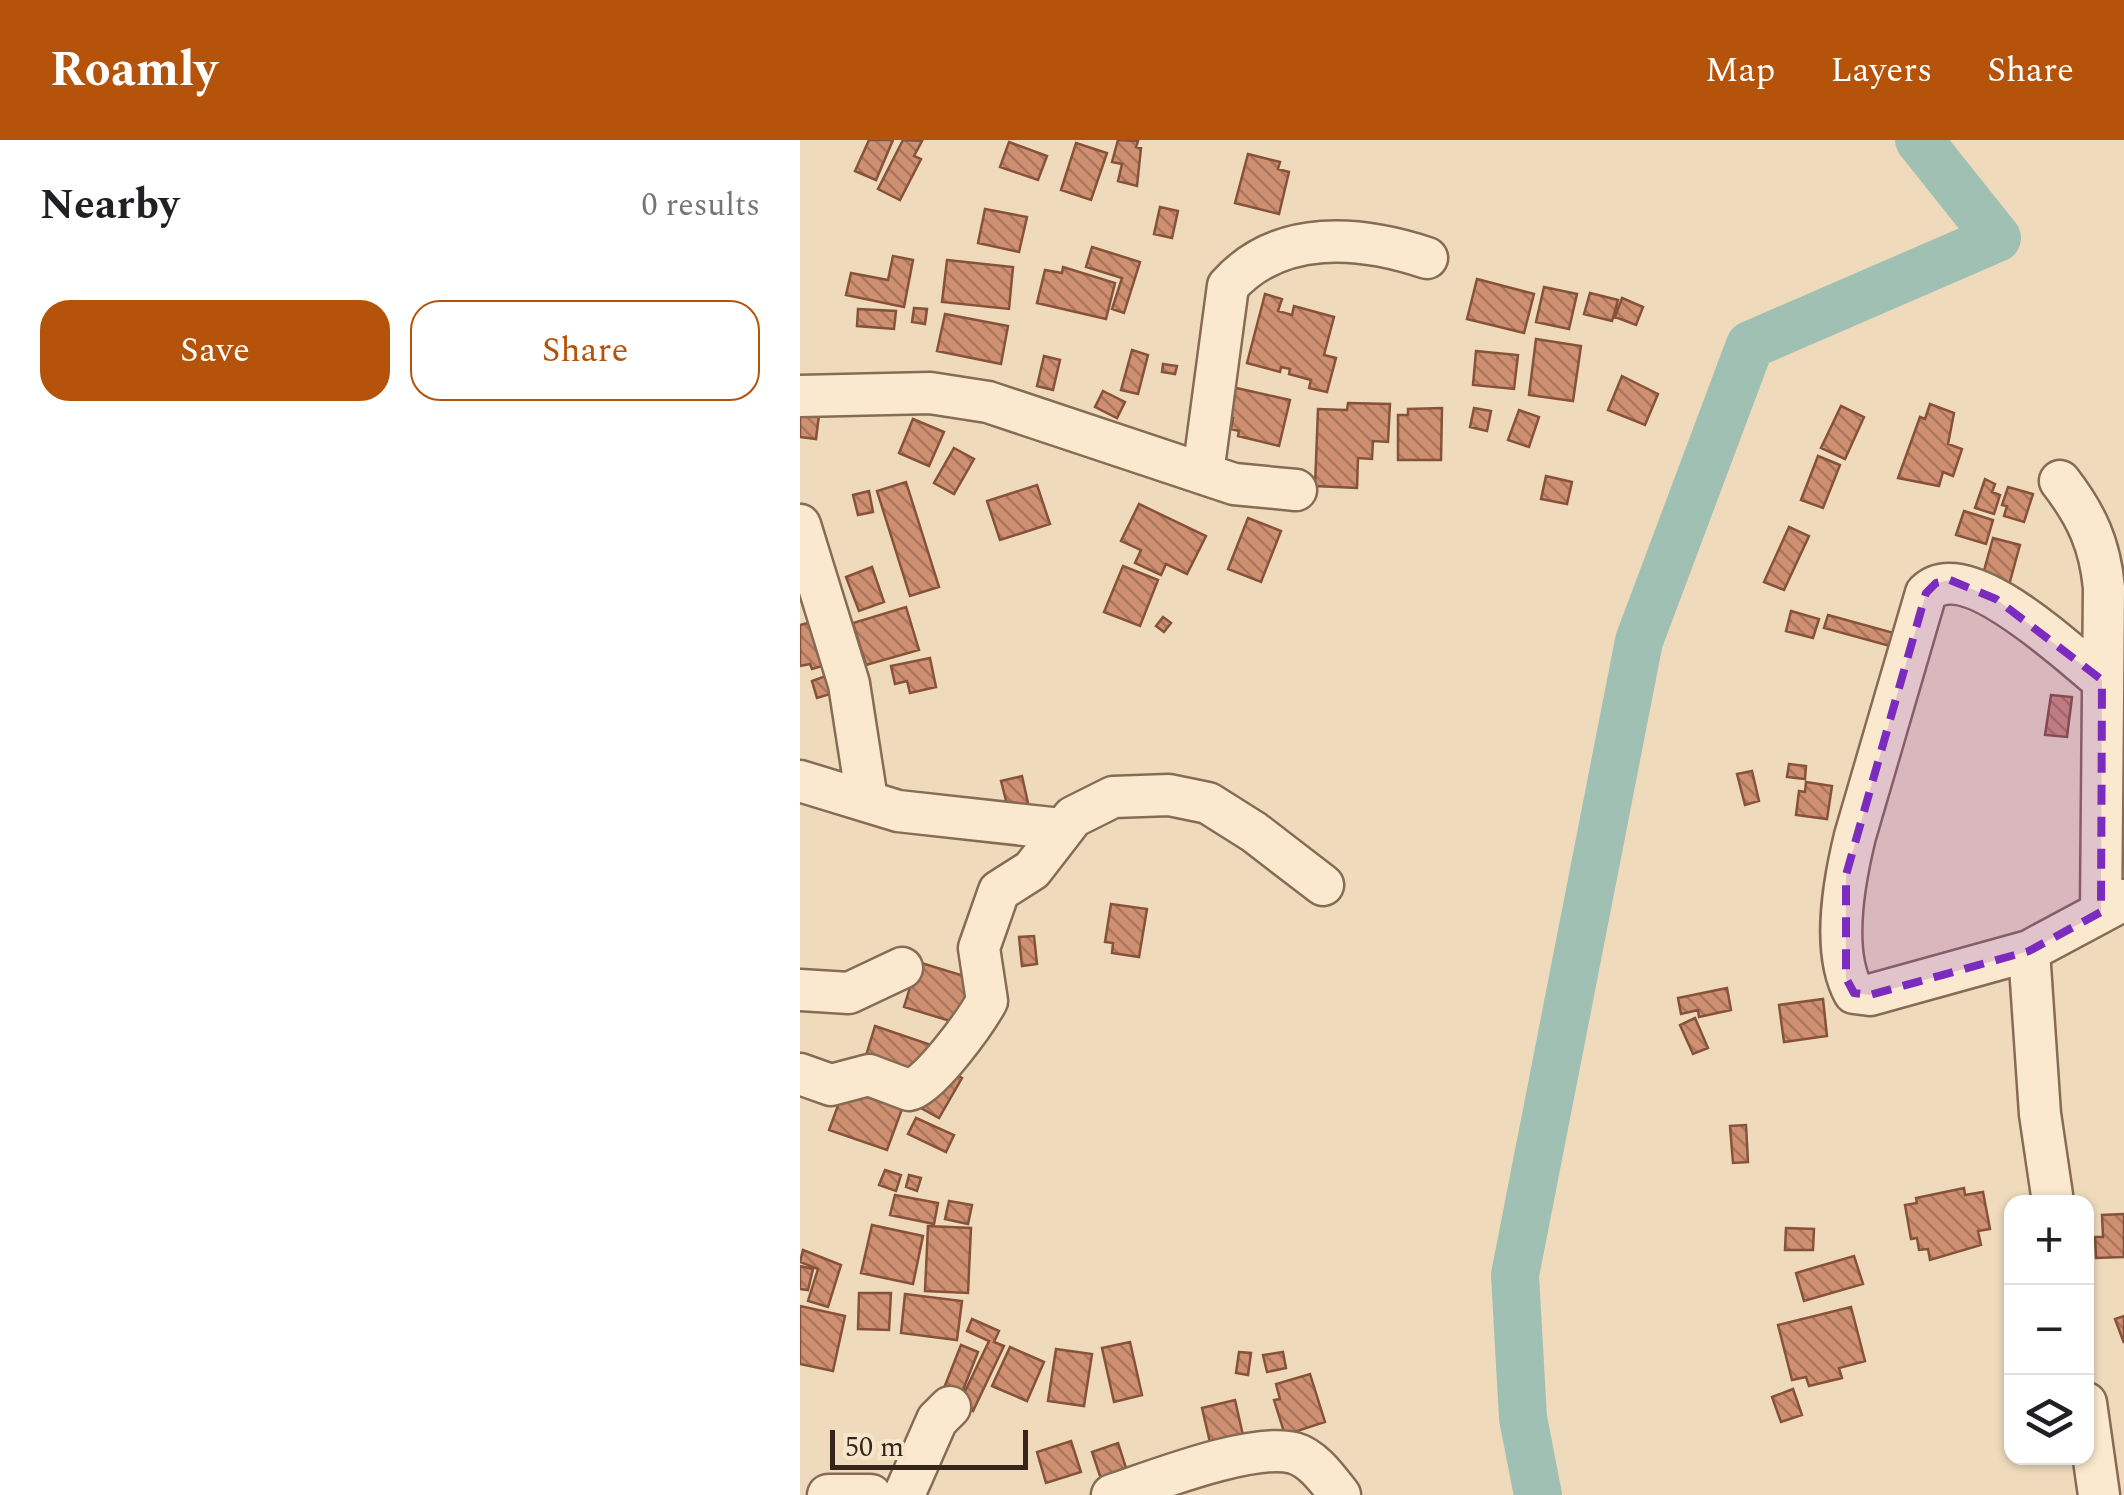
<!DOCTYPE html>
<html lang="en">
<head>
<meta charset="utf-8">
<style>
  body { margin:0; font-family:Spectral,serif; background:#f2f2f2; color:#202124 }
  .controls { position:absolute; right:30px; bottom:30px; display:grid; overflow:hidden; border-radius:20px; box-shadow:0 2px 8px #0004 }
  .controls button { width:90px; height:90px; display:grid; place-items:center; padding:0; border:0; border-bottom:2px solid #e0e0e0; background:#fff; color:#202124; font:50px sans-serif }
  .scale { position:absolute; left:30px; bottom:25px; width:198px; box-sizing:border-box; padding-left:10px; border:5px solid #35251b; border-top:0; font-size:28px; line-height:35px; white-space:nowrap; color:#35251b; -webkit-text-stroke:8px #f6e6cc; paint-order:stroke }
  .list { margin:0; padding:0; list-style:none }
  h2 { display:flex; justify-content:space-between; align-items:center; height:130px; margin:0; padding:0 40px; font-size:42px }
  h2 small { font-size:32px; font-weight:400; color:#757577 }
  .actions { display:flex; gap:20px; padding:30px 40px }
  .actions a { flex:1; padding:22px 0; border:2px solid #b45309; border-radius:30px; text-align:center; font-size:35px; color:#b45309 }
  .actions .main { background:#b45309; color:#fff }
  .icon { flex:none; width:55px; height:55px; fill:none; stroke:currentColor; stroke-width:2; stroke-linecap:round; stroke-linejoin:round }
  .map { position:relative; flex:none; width:1324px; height:1355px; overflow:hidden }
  header { display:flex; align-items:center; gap:60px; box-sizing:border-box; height:140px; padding:0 50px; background:#b45309; color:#fff }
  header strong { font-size:48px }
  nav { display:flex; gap:55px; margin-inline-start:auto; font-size:35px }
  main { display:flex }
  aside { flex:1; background:#fff }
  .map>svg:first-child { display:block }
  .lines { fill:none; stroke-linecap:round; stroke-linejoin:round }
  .river { stroke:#a0c0b4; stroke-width:48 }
  .building { fill:url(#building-back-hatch); stroke:#87523a; stroke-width:2.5 }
  .minor-casing { stroke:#876b55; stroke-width:45 }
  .minor { stroke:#fae9cf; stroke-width:40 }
  .marked { fill:#7b2cbf; fill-opacity:0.2; stroke:#7b2cbf; stroke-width:8; stroke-dasharray:20 12; stroke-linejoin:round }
</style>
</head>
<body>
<header>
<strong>Roamly</strong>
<nav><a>Map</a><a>Layers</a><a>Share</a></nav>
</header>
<main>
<aside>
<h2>Nearby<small>0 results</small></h2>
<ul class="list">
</ul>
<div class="actions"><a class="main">Save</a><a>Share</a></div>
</aside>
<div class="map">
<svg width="1324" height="1355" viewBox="0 0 1324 1355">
  <defs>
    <pattern id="building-back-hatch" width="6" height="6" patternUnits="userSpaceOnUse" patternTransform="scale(2.5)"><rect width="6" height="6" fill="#cf8f71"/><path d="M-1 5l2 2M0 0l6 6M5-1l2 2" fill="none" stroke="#a9755c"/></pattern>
  </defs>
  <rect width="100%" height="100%" fill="#efdbbc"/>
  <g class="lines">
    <!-- river -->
    <path class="river" d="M738,1355l-15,-77 -8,-143 124,-634 111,-296 247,-107 -78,-98"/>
  </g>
  <!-- building -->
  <path class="building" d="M69,0h24l-17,40 -21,-9z
    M103,0l19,1 -8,15 7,3 -21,41 -22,-11z
    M318,0l20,1 -2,6 5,1 -4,38 -19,-5 4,-17 -10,-2z
    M209,2l38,14 -9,24 -38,-13z
    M276,3l31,10 -16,47 -30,-10z
    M448,14l32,8 -2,7 11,3 -10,42 -44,-11z
    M360,67l18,4 -6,27 -18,-4z
    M185,69l42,8 -8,35 -41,-9z
    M292,107l48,15 -16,51 -12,-4 10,-31 -36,-11z
    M93,116l20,4 -9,47 -58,-12 5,-22 37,7z
    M147,120l66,7 -4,42 -67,-7z
    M263,127l52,16 -9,36 -69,-16 8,-33 17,3z
    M677,139l57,15 -10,39 -57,-14z
    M744,147l33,7 -8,35 -33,-7z
    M790,153l28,7 -6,21 -28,-7z
    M465,154l17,5 -4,12 14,4 2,-9 40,11 -10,38 12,3 -9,34 -18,-4 2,-8 -22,-6 1,-5 -9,-2 -1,5 -33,-9z
    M822,158l21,9 -7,18 -21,-8z
    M114,168l13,1 -2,15 -13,-2z
    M58,169l38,2 -2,18 -37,-3z
    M145,174l63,12 -7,38 -64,-13z
    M736,199l45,7 -8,55 -44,-6z
    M332,210l16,5 -10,39 -17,-4z
    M676,211l42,4 -4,34 -41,-4z
    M244,216l16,4 -7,30 -16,-4z
    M363,224l14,2 -2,8 -13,-2z
    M822,236l36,18 -13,31 -37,-15z
    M432,247l58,13 -11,46 -41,-10 1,-5 -8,-2 2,-11 -8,-2z
    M303,251l22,11 -8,16 -22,-11z
    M548,263l42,1 -2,38 -15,-1 -1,18 -14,-1 -1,30 -42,-2 3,-77 29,1z
    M1130,264l24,9 -6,31 14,5 -9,27 -10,-4 -4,14 -41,-8 22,-61 5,2z
    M1041,266l23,11 -19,42 -24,-11z
    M642,268l-1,52h-43v-45h10v-6z
    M674,268l17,3 -4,20 -17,-4z
    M719,270l20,7 -10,30 -21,-7z
    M0,273l19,2 -3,24 -16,-2z
    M113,279l31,13 -15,34 -30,-13z
    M154,308l20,11 -20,35 -20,-11z
    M1018,316l22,9 -17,43 -22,-8z
    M746,336l26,6 -5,22 -26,-5z
    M1185,339l10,5 -3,8 8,3 -6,19 -19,-6z
    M106,342l33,105 -29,9 -33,-105z
    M237,345l13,39 -50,16 -13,-39z
    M1208,347l25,7 -9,28 -20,-6 3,-10 -5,-1z
    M69,351l4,21 -15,3 -5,-20z
    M339,364l67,32 -19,38 -21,-10 -5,11 -26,-12 6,-13 -20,-9z
    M1164,371l29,9 -7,24 -30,-9z
    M448,378l33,13 -20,51 -33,-13z
    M989,387l20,9 -25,54 -20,-8z
    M1193,398l27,7 -11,40 -27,-7z
    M323,426l35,14 -18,46 -36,-14z
    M72,427l12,35 -25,9 -13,-34z
    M106,467l13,43 -53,15 -13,-42z
    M991,471l28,8 -6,19 -27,-7z
    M1028,475l66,18 -4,13 -66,-18z
    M363,477l8,6 -7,9 -8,-6z
    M15,481l11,44 -14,4 -2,-5 -10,2v-41z
    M130,518l6,29 -26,6 -3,-12 -12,3 -4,-18z
    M31,534l6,18 -20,6 -5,-17z
    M1251,555l21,2 -5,40 -22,-2z
    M989,624l17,2 -1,13 -18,-2z
    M952,631l7,30 -14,4 -8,-31z
    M222,636l8,36 -20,4 -9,-35z
    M1006,642l26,4 -5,33 -31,-4 3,-24 6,1z
    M311,764l36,5 -8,48 -27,-4 1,-10 -8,-1z
    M234,796l3,28 -15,2 -3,-29z
    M118,822l56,17 -14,45 -56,-17z
    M927,848l4,22 -32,7 -1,-7 -17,4 -3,-16z
    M1023,859l4,37 -43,6 -5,-37z
    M895,878l13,30 -15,6 -13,-29z
    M75,886l59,20 -11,32 -58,-19z
    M144,928l18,10 -23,40 -18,-10z
    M44,949l58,20 -15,41 -58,-20z
    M116,978l38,17 -8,17 -38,-18z
    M946,985l2,37 -15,1 -3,-37z
    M85,1030l16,5 -5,16 -17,-6z
    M109,1035l12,3 -4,13 -11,-4z
    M1164,1048l1,7 18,-3 7,37 -12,2 3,14 -51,15 -2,-11 -9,1 -2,-12 -6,1 -6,-34 12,-2 -1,-5z
    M95,1055l43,8 -4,21 -44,-9z
    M149,1061l23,4 -4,19 -23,-5z
    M1324,1074v43l-28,1 -1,-21h8l-1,-22z
    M72,1085l51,11 -10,48 -52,-11z
    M128,1086l43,2 -3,65 -43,-2z
    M986,1088l28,1 -1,21h-28z
    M3,1110l38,15 -13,42 -20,-6 10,-32 -18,-7z
    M1054,1116l9,28 -59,17 -8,-28z
    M0,1126l13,3 -5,21 -8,-1z
    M59,1153h32l-2,37 -31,-1z
    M105,1154l57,7 -5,39 -56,-7z
    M0,1166l45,10 -12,55 -33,-7z
    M1051,1167l14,54 -26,7 3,10 -33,8 -3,-9 -14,3 -14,-55z
    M1324,1176v27l-9,-24z
    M172,1179l27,12 -5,11 10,4 -31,65 -14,-7 30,-63 -22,-10z
    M330,1202l12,53 -28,7 -12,-54z
    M161,1205l17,7 -19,48 -17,-7z
    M210,1207l34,15 -17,39 -35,-15z
    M256,1209l36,5 -8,52 -36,-5z
    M439,1212l12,1 -3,22 -12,-2z
    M483,1212l3,16 -19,4 -4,-17z
    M510,1234l15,48 -40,13 -11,-35 6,-1 -4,-15z
    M993,1249l9,26 -21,7 -9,-25z
    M435,1260l10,44 -33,7 -10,-43z
    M271,1301l10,31 -35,11 -9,-31z
    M318,1303l9,28 -26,8 -9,-27z"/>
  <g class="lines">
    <defs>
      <path id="minor" d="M0,256l130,-3 58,9 246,82 62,6
        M403,333l25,-187c52,-58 133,-50 199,-28
        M1260,341c27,35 40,64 44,107l-3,324
        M0,385l49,159 18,116
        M0,641l98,30 163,18
        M1229,811l-159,44 -16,-2c-23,-42 -10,-112 1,-157l71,-243c40,-39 142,60 176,87
        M0,850l49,3 53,-25
        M0,934l31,11 38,-10 40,15c20,-3 67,-69 78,-89l-8,-53 20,-57 33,-21 41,-53 40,-20 56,-2 39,8 46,29 69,53
        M1253,1062l-13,-88 -11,-163 95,-51
        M1286,1263l13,92
        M28,1355h43
        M104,1355l33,-75 13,-13
        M312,1355c42,-14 141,-53 182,-42 20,6 34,27 46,42"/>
    </defs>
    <!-- minor casing -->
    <use href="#minor" class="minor-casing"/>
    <!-- minor -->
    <use href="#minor" class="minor"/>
  </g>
  <!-- marked area -->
  <path class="marked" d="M1150,440l46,19 106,81 -1,232 -72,39 -159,44 -16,-2 -8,-15v-103l80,-282 10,-10z"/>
</svg>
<div class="controls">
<button>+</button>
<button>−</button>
<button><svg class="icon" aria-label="layers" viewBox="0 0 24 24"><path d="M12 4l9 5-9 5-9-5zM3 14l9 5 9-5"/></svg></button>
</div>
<div class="scale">50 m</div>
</div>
</main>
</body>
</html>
